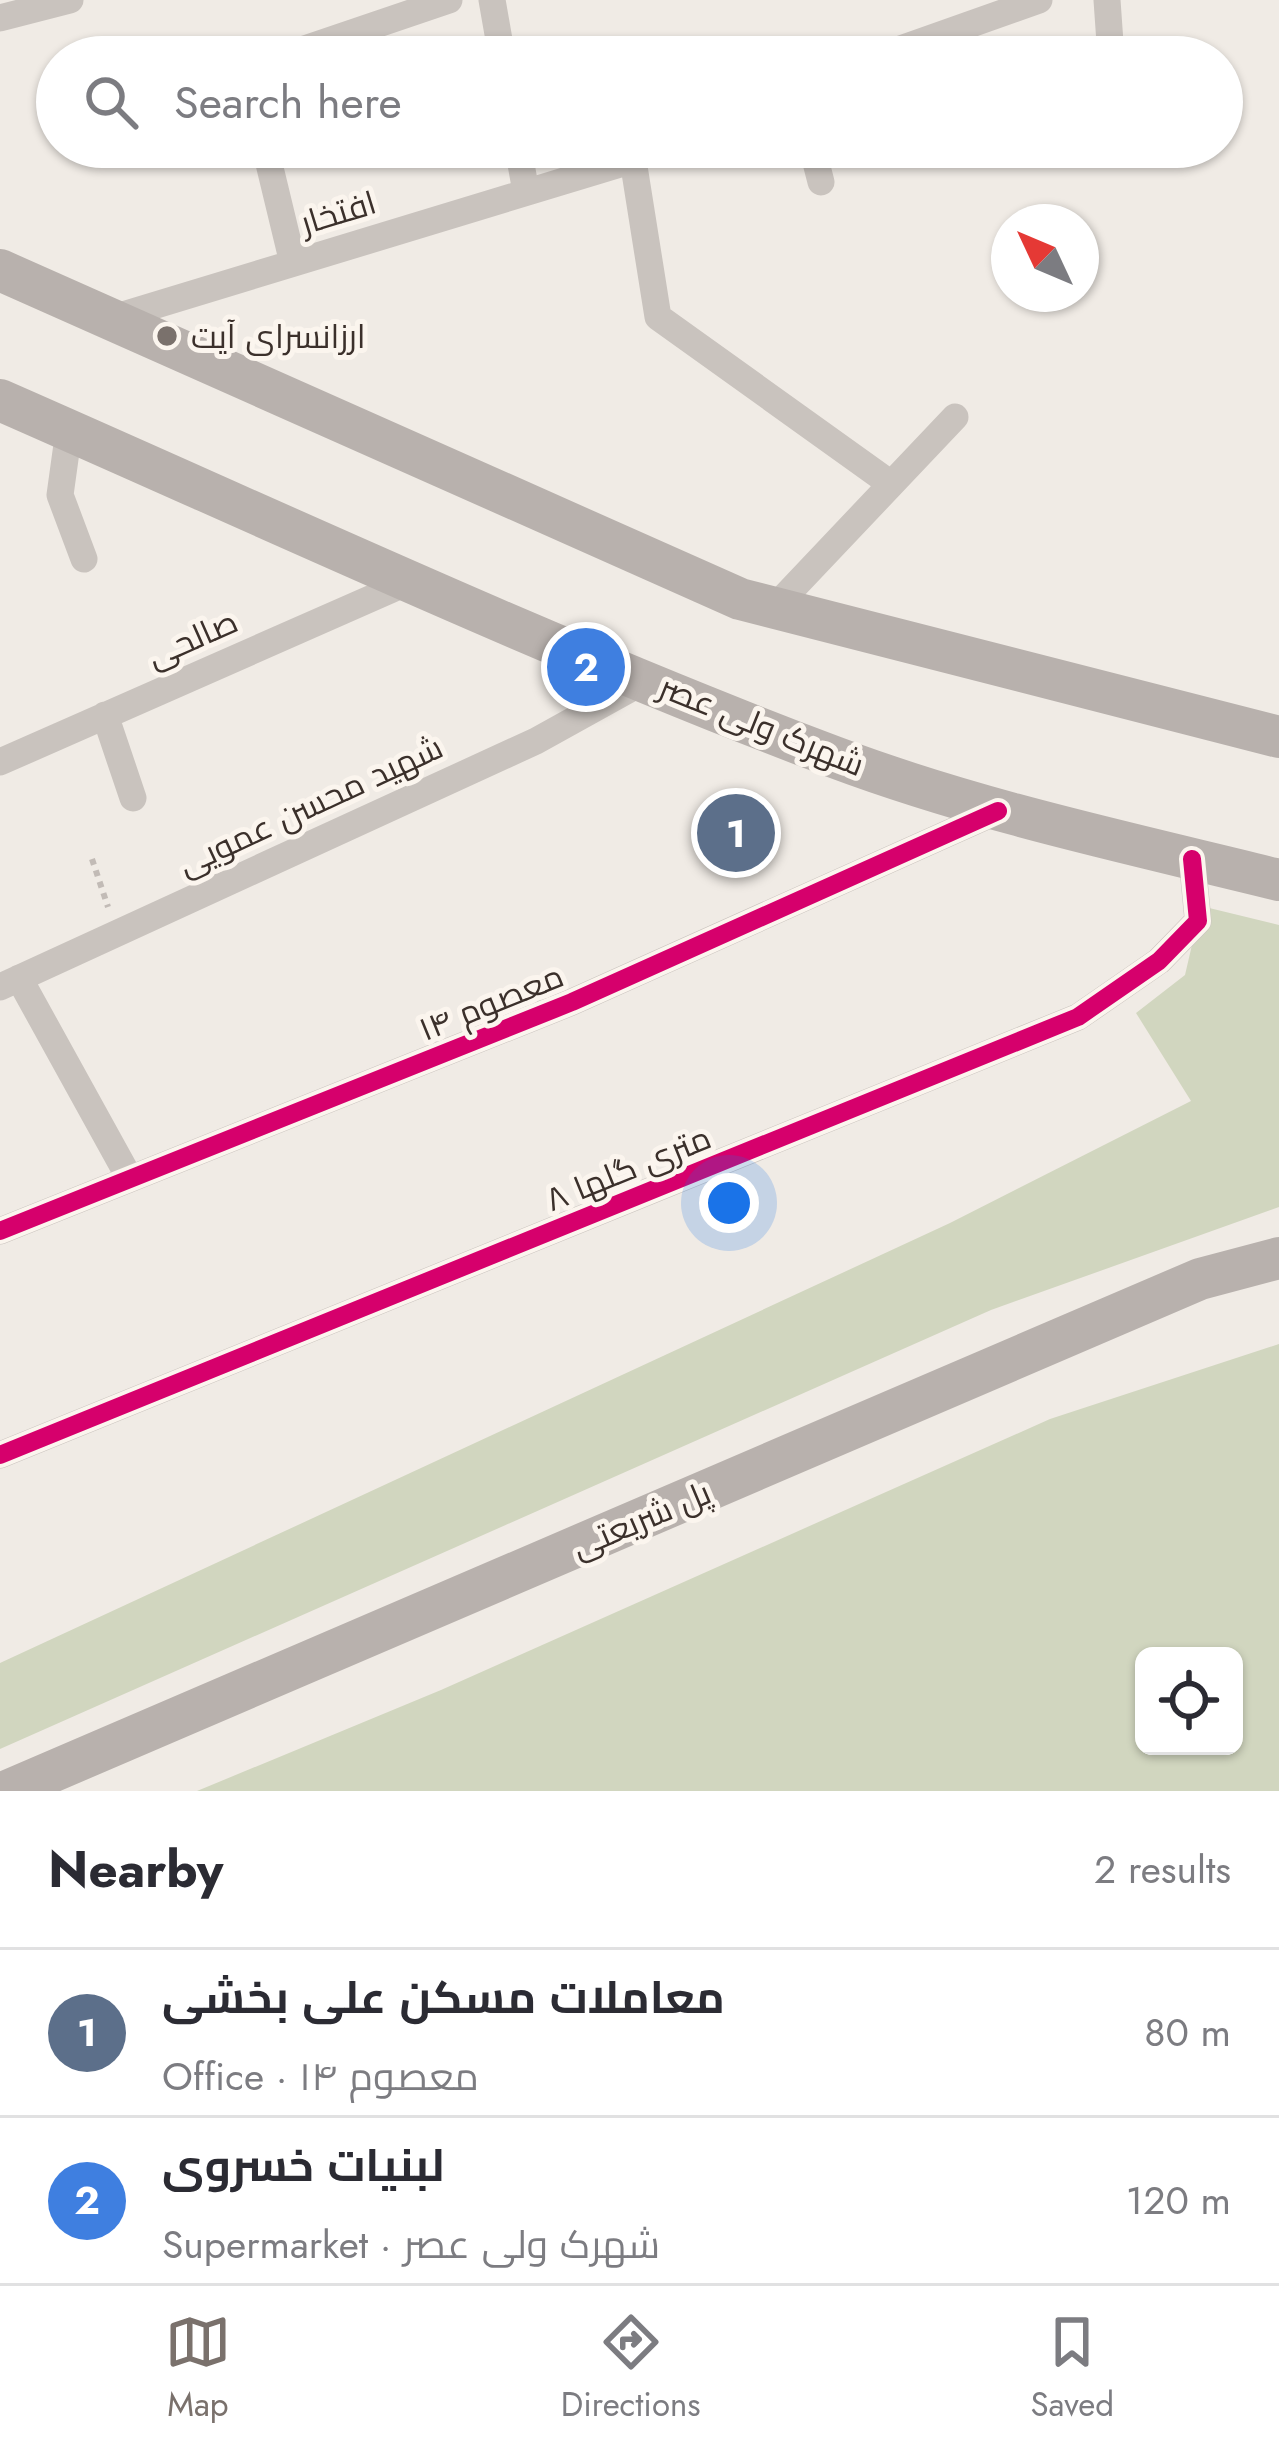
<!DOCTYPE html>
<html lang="en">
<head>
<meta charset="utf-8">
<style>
  body { margin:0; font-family:Jost,Cairo,sans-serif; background:#f7f7f7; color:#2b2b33 }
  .controls { position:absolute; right:36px; bottom:36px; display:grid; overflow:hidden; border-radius:18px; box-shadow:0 3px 9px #0004 }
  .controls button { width:108px; height:108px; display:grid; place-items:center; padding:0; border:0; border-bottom:3px solid #e1e1e2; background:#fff; color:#2b2b33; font:60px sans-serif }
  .compass { position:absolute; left:991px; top:204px; width:108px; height:108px; border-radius:50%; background:#fff; box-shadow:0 3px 9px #0004; rotate:314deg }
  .you { position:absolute; left:729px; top:1203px; width:42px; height:42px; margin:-30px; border:9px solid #fff; border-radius:50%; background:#1a73e8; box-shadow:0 0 0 18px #1a73e833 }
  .badge { display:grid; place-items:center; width:78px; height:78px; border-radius:50%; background:#7a716c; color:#fff; font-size:39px; font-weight:700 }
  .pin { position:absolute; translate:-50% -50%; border:6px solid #fff; box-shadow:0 3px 12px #0006 }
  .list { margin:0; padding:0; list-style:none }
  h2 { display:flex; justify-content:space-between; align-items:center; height:156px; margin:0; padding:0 48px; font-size:51px }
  h2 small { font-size:39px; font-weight:400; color:#7c7c81 }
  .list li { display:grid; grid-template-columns:78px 1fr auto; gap:36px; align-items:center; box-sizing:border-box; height:168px; padding:0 48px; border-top:3px solid #e1e1e2 }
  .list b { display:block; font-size:45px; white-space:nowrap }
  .list p { margin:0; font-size:39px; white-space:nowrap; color:#7c7c81 }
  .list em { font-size:39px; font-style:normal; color:#7c7c81 }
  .icon { flex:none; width:66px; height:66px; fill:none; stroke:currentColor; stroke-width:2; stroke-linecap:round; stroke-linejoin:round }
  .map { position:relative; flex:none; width:1279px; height:1791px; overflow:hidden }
  .search { position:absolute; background:#fff; box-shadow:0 3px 9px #0004; left:36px; right:36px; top:36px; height:132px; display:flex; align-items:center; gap:30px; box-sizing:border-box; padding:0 42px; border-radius:66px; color:#7c7c81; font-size:45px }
  .sheet { height:492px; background:#fff }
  nav { display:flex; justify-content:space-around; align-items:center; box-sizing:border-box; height:168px; border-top:3px solid #e1e1e2; background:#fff; font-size:33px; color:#7c7c81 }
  nav a { display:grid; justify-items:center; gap:6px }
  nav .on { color:#7a716c }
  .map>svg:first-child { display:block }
  .green { fill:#d1d6bf; fill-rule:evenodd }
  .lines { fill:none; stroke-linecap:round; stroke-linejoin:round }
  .path { stroke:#c2bbb6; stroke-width:6; stroke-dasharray:6 6; stroke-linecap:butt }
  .street { stroke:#c9c3be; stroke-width:27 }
  .primary { stroke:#b8b1ad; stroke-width:42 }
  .cycleway-casing { stroke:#fbf5ee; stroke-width:26 }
  .cycleway { stroke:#d6006c; stroke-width:18 }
  .poi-dot { fill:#7a716c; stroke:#fbf5ee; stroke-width:4.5 }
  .labels { text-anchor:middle; stroke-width:10; stroke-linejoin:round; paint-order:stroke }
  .street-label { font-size:33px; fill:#3b302b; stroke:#fbf5ee }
  .poi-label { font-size:33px; fill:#3b302b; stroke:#fbf5ee; text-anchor:start }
</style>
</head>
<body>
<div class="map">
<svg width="1279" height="1791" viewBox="0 0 1279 1791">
  <rect width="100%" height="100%" fill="#f0ebe5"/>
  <!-- green -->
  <path class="green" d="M1201,906l78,19v282l-288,103 -991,439v-86l950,-440 241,-122 -55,-88 49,-38z
    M1279,1344v447h-1082l244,-101 609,-271zM1144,1656h90v90h-90z"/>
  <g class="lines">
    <!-- path -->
    <path class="path" d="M92,859l16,48"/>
    <!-- street -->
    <path class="street" d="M492,0l10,57
      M1107,0l4,57
      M0,18l70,-18
      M281,57l168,-57
      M878,57l161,-57
      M265,147l28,116
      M518,147l8,45
      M812,147l9,35
      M633,160l25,157 233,167
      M110,319l523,-159 20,-13
      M69,430l-9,65 24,64
      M774,608l181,-191
      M105,715l28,83
      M0,762l413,-182
      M19,978l111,201
      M0,987l536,-246 110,-61
      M0,1231l572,-229 426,-191
      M0,1455l1078,-438 81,-56 39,-40 -6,-62"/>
    <!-- primary -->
    <path class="primary" d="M0,270l740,329 539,138
      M0,400c276,121 551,250 834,357 144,54 295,86 445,123
      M7,1791l1193,-512 79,-21"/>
    <defs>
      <path id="cycleway" d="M0,1231l572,-229 426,-191
        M0,1455l1078,-438 81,-56 39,-40 -6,-62"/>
    </defs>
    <!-- cycleway casing -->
    <use href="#cycleway" class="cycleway-casing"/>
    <!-- cycleway -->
    <use href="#cycleway" class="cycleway"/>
  </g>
  <!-- markers -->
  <circle class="poi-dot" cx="167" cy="336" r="12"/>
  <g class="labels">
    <!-- street labels -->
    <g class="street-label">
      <text transform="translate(338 212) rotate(-17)" y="12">افتخار</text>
      <text transform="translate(192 638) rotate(-24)" y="12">صالحی</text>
      <text transform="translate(762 725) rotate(22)" y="12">شهرک ولی عصر</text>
      <text transform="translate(310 805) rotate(-25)" y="12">شهید محسن عمویی</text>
      <text transform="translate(491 1002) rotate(-22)" y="12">۱۴ معصوم</text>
      <text transform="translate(628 1168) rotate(-22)" y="12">۸ متری گلها</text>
      <text transform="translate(641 1519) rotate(-23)" y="12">پل شریعتی</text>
    </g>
    <!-- poi labels -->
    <g class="poi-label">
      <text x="191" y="348">ارزانسرای آیت</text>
    </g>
  </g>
</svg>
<div class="controls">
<button><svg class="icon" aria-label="locate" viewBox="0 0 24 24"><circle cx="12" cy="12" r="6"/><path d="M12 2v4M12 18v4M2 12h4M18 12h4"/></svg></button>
</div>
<svg class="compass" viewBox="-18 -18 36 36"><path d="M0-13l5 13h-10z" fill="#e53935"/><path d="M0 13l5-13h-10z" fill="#7c7c81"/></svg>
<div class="you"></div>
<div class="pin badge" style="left:736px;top:833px;background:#5c6f8a">1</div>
<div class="pin badge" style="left:586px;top:667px;background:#3f7fe0">2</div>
<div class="search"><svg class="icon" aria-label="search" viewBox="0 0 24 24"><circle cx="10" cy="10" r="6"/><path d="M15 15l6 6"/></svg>Search here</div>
</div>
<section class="sheet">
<h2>Nearby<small>2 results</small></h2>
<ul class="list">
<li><span class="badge" style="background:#5c6f8a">1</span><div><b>معاملات مسکن علی بخشی</b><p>Office · ۱۴ معصوم</p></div><em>80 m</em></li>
<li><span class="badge" style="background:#3f7fe0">2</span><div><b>لبنیات خسروی</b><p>Supermarket · شهرک ولی عصر</p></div><em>120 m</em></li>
</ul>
</section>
<nav>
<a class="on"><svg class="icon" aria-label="map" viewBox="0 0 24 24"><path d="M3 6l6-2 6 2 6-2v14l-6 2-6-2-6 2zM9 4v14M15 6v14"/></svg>Map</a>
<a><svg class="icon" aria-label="directions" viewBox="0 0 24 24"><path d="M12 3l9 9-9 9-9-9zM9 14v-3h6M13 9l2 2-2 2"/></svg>Directions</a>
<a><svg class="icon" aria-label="saved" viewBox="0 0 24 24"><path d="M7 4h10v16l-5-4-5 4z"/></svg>Saved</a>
</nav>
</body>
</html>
